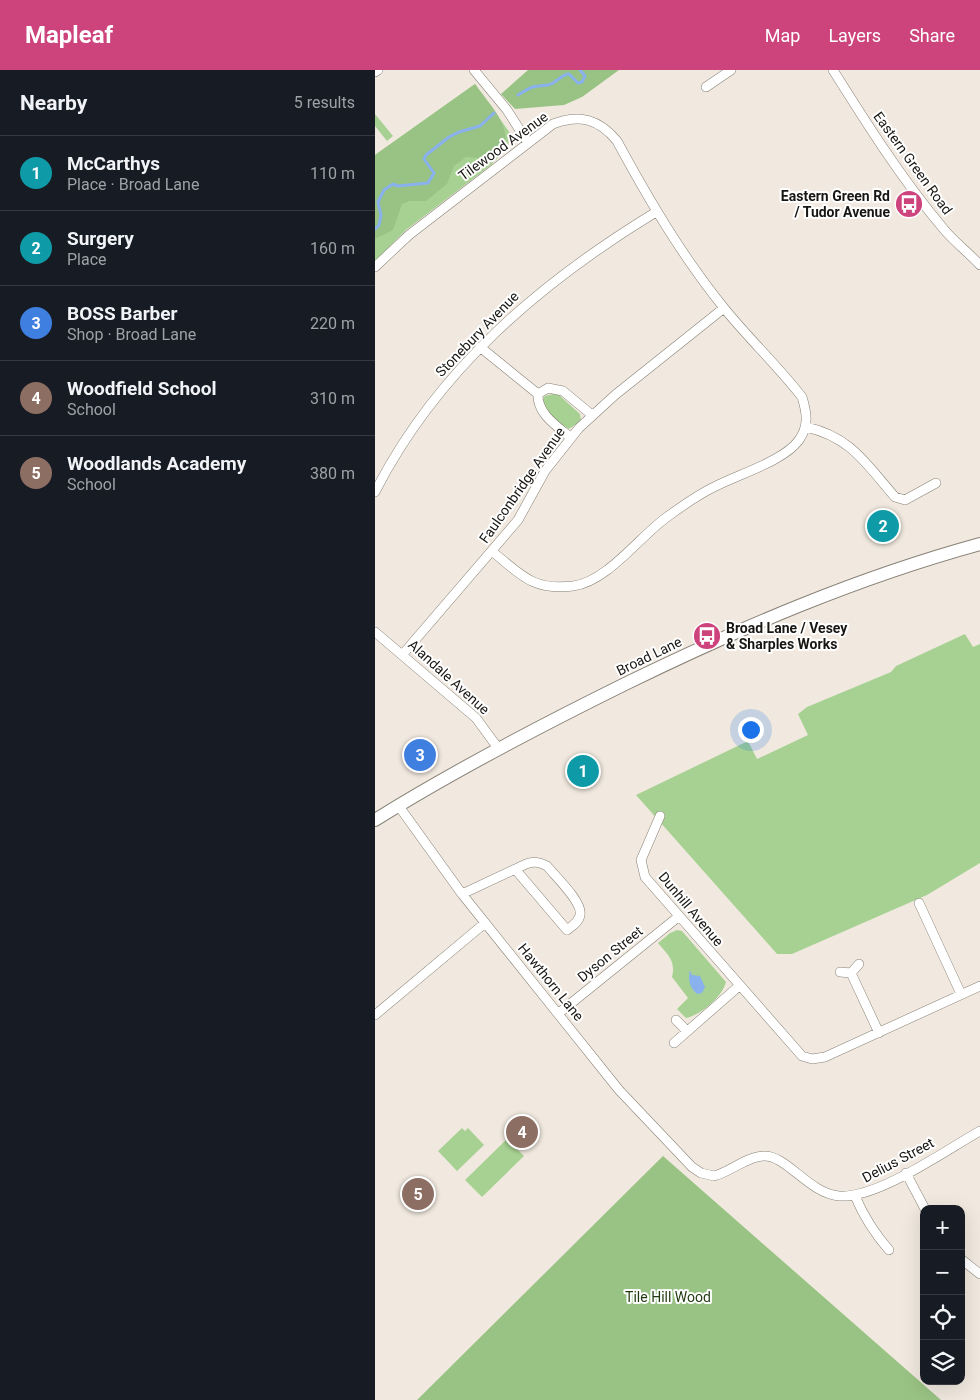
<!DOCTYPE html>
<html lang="en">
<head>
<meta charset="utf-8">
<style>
  body { margin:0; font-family:Roboto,sans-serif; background:#20242c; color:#f1f3f6 }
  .controls { position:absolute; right:15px; bottom:15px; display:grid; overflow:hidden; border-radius:10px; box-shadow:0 5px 20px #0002 }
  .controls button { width:45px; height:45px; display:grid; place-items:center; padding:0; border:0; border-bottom:1px solid #363941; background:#171b24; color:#f1f3f6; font:25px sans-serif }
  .you { position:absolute; left:375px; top:659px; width:18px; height:18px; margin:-12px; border:4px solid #fff; border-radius:50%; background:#1a73e8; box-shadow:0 0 0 8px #1a73e833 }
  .badge { display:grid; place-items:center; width:32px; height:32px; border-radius:50%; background:#cd447d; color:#fff; font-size:16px; font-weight:700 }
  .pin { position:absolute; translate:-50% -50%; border:2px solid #fff; box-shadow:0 1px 5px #0006 }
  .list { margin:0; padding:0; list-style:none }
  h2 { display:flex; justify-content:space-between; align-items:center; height:65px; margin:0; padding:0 20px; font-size:21px }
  h2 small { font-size:16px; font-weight:400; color:#9ea1a6 }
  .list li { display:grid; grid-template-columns:32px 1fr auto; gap:15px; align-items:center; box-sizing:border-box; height:75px; padding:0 20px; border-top:1px solid #363941 }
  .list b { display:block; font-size:19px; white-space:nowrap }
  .list p { margin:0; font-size:16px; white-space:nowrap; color:#9ea1a6 }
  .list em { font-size:16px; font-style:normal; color:#9ea1a6 }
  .icon { flex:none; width:28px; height:28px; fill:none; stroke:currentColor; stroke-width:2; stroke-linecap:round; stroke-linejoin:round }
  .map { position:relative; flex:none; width:605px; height:1330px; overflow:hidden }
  header { display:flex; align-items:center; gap:30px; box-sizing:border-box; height:70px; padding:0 25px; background:#cd447d; color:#fff }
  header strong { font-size:24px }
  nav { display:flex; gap:28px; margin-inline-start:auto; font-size:18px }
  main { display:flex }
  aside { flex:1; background:#171b24 }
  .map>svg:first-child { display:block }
  .green { fill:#a7d192 }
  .forest { fill:#99c384 }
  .water { fill:#89b1ed }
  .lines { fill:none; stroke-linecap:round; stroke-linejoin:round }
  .stream { stroke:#89b1ed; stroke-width:3 }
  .street-casing { stroke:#878076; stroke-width:10 }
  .secondary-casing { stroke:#878076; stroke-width:14 }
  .street { stroke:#fff; stroke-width:9 }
  .secondary { stroke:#fff; stroke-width:12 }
  .labels { text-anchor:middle; stroke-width:4; stroke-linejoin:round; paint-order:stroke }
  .street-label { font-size:14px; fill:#181612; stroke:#fff }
  .poi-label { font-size:14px; font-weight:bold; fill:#181612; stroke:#fff; text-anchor:end }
  .park-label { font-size:14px; fill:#1f3a0e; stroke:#fff }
</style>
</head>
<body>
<header>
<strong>Mapleaf</strong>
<nav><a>Map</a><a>Layers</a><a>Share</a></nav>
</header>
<main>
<aside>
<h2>Nearby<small>5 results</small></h2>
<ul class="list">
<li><span class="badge" style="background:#0f9aa8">1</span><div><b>McCarthys</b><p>Place · Broad Lane</p></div><em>110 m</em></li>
<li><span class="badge" style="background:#0f9aa8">2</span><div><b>Surgery</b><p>Place</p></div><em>160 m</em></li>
<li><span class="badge" style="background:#3f7fe0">3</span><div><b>BOSS Barber</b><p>Shop · Broad Lane</p></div><em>220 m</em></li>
<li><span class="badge" style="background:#8d6e63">4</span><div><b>Woodfield School</b><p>School</p></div><em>310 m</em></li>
<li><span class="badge" style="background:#8d6e63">5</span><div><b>Woodlands Academy</b><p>School</p></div><em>380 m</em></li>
</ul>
</aside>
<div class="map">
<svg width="605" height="1330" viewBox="0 0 605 1330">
  <rect width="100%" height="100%" fill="#f1e9df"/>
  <!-- green -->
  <path class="green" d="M100,14l35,49 -2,14 -17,18 -85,65 -31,31v-106z
    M0,44l18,22 -6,5 -12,-15z
    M178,324l6,1 21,19 1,7 -12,8 -20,-11 -9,-16 5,-6z
    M590,564l8,13 7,-3v219l-53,32 -135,59h-15l-141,-159 112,-54 9,18 51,-24 -10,-21 9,-7 84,-35 5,-6z
    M302,860l5,1 44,51c-4,15 -25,33 -40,36l-9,-9 11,-11 -16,-21c4,-16 -4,-22 -14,-34l12,-10z
    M87,1058l3,3 3,-3 16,17 -27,26 -19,-20z
    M132,1069l17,17 -42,41 -17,-17z"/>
  <!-- forest -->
  <path class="forest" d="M153,0h91l-37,27 -18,8 -49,4 -14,-15z
    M100,14c16,23 48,52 18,75l-27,-2 -12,9 -7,18 -21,17h-16l-8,3 -9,26 -18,9v-84z
    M288,1086l278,244h-524z"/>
  <!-- water -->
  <path class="water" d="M315,900l2,5 8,1 5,11 -3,6 -5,1c-8,-7 -9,-16 -7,-24z"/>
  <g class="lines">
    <!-- stream -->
    <path class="stream" d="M143,25c16,-10 13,-8 30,-10 8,-1 13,-11 21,-11l9,9 4,-1 3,-6 -5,-6
      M0,159l4,-4 2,-10 -3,-13 6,-12 9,-6 5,2 30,-3 6,-10 -10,-14 2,-4 23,-18 10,-5 21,-6 14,-13"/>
    <defs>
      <path id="street" d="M99,0l33,40 21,33
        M458,0c34,54 68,108 109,157 11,14 26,25 38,38
        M0,2l3,-2
        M331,17l25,-17
        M0,197l34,-32 144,-111c27,-10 46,-5 64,17 32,59 65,115 107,167 25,31 54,58 78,89 5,16 7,29 -3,43 -15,21 -60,34 -83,46 -17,8 -34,20 -49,31 -27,19 -60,65 -94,69 -40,5 -52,-11 -80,-34
        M105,277l58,47
        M163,324l10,-6 15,3 29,24
        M163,324c-1,20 19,32 33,44
        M431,357c45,10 60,37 89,70l10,3 31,-17
        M0,422c62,-122 166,-210 281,-280
        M0,562l101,86 22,30
        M28,584l115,-134 27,-49 34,-43 36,-33 109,-87
        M23,735l64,89 157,196 73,77 9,6 13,3c16,-4 32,-19 49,-20 23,-2 45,37 76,40 38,3 107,-46 141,-65
        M285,746l-19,44 4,17 157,179 10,3 13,-2 155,-71
        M87,824l64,-30c8,-3 13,-2 21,2 8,10 36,36 33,49 -1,7 -8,11 -13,15l-52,-61
        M544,833l42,91
        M465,902l11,1 8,-9
        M476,903l28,60
        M184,943l119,-96
        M0,945l110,-92
        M301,950l11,11
        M299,973l65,-57
        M531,1103l19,36
        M480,1126c9,21 19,37 34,54
        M586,1189l19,15"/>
      <path id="secondary" d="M0,750c80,-50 165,-94 250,-136 115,-56 231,-106 355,-140"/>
    </defs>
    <!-- street casing -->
    <use href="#street" class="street-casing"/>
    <!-- secondary casing -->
    <use href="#secondary" class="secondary-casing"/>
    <!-- street -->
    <use href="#street" class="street"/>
    <!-- secondary -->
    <use href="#secondary" class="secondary"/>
  </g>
  <!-- icons -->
  <defs>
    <symbol id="bus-disc" viewBox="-11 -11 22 22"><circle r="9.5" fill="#cd447d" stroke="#fff"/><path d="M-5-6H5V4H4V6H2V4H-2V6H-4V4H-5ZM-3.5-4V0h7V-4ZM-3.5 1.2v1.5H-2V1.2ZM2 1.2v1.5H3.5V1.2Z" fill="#fff"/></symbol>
  </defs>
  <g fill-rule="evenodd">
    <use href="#bus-disc" x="518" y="118" width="32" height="32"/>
    <use href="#bus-disc" x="316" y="550" width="32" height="32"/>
  </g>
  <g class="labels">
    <!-- street labels -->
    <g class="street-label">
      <text transform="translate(128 76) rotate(-36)" y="5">Tilewood Avenue</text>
      <text transform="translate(538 93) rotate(54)" y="5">Eastern Green Road</text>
      <text transform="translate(102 264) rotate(-46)" y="5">Stonebury Avenue</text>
      <text transform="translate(147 415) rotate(-55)" y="5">Faulconbridge Avenue</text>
      <text transform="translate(274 586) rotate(-26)" y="5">Broad Lane</text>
      <text transform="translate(74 607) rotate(42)" y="5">Alandale Avenue</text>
      <text transform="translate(316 839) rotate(50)" y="5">Dunhill Avenue</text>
      <text transform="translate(235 884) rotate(-39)" y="5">Dyson Street</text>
      <text transform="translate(176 912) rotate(51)" y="5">Hawthorn Lane</text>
      <text transform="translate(523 1090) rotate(-28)" y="5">Delius Street</text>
    </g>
    <!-- poi labels -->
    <g class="poi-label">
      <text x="515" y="131">Eastern Green Rd<tspan x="515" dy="16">/ Tudor Avenue</tspan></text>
      <text x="351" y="563" text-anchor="start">Broad Lane / Vesey<tspan x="351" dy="16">&amp; Sharples Works</tspan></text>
    </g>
    <!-- park labels -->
    <g class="park-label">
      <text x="293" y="1232">Tile Hill Wood</text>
    </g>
  </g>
</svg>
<div class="controls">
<button>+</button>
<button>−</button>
<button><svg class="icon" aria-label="locate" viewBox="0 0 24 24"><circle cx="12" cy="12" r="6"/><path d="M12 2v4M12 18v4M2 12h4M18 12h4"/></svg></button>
<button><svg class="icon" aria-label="layers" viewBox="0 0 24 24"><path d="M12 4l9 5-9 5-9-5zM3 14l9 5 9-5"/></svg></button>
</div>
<div class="you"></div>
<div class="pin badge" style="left:208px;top:701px;background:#0f9aa8">1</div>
<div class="pin badge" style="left:508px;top:456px;background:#0f9aa8">2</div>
<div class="pin badge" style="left:45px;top:685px;background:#3f7fe0">3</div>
<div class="pin badge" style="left:147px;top:1062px;background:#8d6e63">4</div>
<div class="pin badge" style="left:43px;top:1124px;background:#8d6e63">5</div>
</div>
</main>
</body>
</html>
